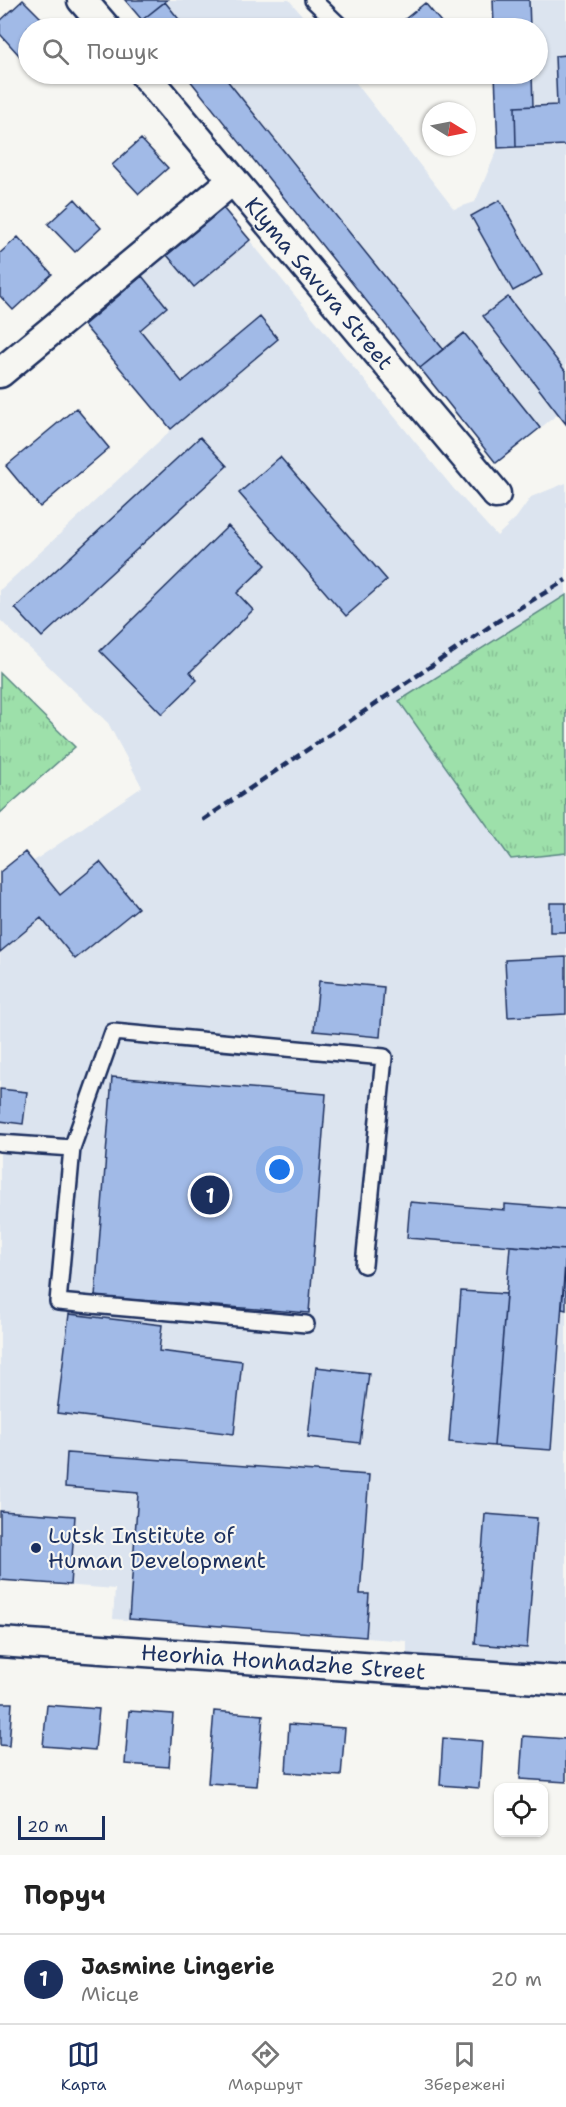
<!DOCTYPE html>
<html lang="uk">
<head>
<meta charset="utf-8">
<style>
  body { margin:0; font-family:"Shantell Sans",sans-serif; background:#f2f2f2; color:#222 }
  .controls { position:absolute; right:18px; bottom:18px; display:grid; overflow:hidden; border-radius:12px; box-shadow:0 2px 4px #0004 }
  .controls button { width:54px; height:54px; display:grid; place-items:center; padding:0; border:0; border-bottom:2px solid #e0e0e0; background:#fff; color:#222; font:30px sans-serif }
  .compass { position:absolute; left:422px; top:102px; width:54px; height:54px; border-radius:50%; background:#fff; box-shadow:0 2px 4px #0004; rotate:100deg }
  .scale { position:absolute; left:18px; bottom:15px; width:87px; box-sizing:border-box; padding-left:6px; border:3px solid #1b2f5e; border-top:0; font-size:16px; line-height:21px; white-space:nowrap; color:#1b2f5e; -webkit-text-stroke:4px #f6f6f2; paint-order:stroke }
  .you { position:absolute; left:280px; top:1170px; width:21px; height:21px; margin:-15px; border:4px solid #fff; border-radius:50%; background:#1a73e8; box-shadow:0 0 0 9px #1a73e833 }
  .badge { display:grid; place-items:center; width:39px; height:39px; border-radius:50%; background:#1b2f5e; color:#fff; font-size:20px; font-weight:700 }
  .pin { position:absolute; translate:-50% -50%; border:3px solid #fff; box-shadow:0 2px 6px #0006 }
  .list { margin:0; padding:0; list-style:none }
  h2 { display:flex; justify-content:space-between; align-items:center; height:78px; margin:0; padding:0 24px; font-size:26px }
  h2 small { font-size:20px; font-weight:400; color:#767676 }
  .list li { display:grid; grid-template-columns:39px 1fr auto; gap:18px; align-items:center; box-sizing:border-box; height:90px; padding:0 24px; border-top:2px solid #e0e0e0 }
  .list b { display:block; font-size:22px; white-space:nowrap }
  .list p { margin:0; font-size:20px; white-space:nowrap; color:#767676 }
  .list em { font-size:20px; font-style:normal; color:#767676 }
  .icon { flex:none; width:33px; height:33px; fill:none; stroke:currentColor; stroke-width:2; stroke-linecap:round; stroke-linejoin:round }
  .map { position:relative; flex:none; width:566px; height:1855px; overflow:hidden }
  .search { position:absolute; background:#fff; box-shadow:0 2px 4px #0004; left:18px; right:18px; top:18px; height:66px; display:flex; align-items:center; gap:15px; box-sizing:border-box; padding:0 21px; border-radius:33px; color:#767676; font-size:22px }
  .sheet { height:168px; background:#fff }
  nav { display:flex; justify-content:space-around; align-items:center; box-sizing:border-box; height:84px; border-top:2px solid #e0e0e0; background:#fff; font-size:16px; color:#767676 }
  nav a { display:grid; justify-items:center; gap:3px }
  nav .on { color:#1b2f5e }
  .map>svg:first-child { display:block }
  .built { fill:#dce4ef }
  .grass { fill:url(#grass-tufts); stroke:#5c8884; stroke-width:1.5 }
  .building { fill:#a1bae7; stroke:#1b2f5e; stroke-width:1.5 }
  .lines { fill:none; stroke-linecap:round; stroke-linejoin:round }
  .service-casing { stroke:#1b2f5e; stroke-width:20 }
  .minor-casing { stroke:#1b2f5e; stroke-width:33 }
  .service { stroke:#f6f6f2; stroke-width:15 }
  .minor { stroke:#f6f6f2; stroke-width:28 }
  .rail { stroke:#1b2f5e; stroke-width:4.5; stroke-dasharray:9 4.5; stroke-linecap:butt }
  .poi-dot { fill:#1b2f5e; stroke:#f6f6f2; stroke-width:2 }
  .labels { text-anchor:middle; stroke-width:4.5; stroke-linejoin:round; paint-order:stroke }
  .street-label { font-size:22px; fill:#1b2f5e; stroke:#f6f6f2 }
  .poi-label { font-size:22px; fill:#1b2f5e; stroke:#f6f6f2; text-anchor:start }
</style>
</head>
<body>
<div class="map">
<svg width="566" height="1855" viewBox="0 0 566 1855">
  <defs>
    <pattern id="grass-tufts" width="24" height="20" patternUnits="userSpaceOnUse" patternTransform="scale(1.5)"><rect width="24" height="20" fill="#9de0aa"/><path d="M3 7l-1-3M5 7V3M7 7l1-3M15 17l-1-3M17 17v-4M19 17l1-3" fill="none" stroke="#87c095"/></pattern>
  </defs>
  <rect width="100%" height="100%" fill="#f6f6f2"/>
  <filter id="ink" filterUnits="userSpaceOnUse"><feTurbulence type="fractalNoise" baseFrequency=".0167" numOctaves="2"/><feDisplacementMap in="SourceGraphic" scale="12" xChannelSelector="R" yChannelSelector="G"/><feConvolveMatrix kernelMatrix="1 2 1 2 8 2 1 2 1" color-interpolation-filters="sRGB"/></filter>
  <g filter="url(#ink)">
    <!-- built -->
    <path class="built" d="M167,0h122l24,28h-164l-7,-8z
      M493,0h73v424l-8,-10 -62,49 -311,-389h164l105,135 21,-7 23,-54 -3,-74h43v-46h-44z
      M223,208l230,280 44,48 19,-18 15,-21 35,-14v1184l-159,-12v-14l-294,-22 2,-30 -115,-9v-696l142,-97 -34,-64 -108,-103v-30l171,-160 -87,-105z"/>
    <!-- grass -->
    <path class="grass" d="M566,595v258l-55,6 -112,-158z
      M0,673l75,74 -75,66z"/>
    <!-- building -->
    <path class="building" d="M23,0l28,28h-23v37l-28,-31v-13z
      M125,0h42l-25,20z
      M493,0h36l1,28h-36z
      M165,2l21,26h-37l-7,-8z
      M425,3l21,25h-52z
      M566,55v90l-50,2 -1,-40 42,-2 -2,-49z
      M185,74h37l221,275 -23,19z
      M495,74h37l1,32 -18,1 1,40 -18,1z
      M141,139l27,29 -29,26 -27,-29z
      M75,199l26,29 -26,24 -27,-28z
      M500,200l42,75 -29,16 -42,-75z
      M223,208l27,32 -56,47 -27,-32z
      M18,237l34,37 -39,36 -13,-14v-43z
      M142,276l25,31 -27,23 42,52 78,-65 18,22 -107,90 -87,-104z
      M508,297l58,75v52l-83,-108z
      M464,333l76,95 -44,35 -76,-95z
      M76,408l33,40 -69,59 -34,-41z
      M200,437l27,29 -185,171 -27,-29z
      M280,457l107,123 -41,36 -107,-123z
      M228,526l38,39 -29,28 16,17 -63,62 7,8 -35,34 -62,-63z
      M25,852l35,43 40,-33 38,46 -63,51 -34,-41 -41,34v-80z
      M550,903h16v29h-16z
      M566,957v57l-58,3 -3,-57z
      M319,981l65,6 -4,50 -66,-6z
      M112,1077l214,17 -17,219 -214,-16z
      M0,1089l27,3 -4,32 -23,-3z
      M410,1202l95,8v-6l61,5v41l-159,-12z
      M510,1246l56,4 -15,200 -57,-4z
      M566,1260v50l-4,-1z
      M461,1291l45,3 -12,152 -45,-4z
      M69,1314l93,11 -3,26 83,10 -8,73 -177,-21z
      M316,1367l53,6 -9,70 -52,-6z
      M67,1453l302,22 -9,119h9l-3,43 -237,-18 9,-126 -73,-6z
      M0,1511l75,5 -5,69 -70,-5z
      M485,1514l52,4 -10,130 -52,-4z
      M0,1703h12l-3,43 -9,-1z
      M47,1705l52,4 -4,41 -52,-4z
      M129,1711l44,3 -4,53 -44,-3z
      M214,1711l49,4 -6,71 -49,-3z
      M289,1724l56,4 -4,48 -55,-4z
      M523,1736l43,3v43l-46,-3z
      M443,1738l39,3 -3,47 -39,-3z"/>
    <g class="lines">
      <defs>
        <path id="service" d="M313,0l29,28
          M0,1143l72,5 41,-116 271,25 -20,208
          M72,1148l-14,154 248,22"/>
        <g id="minor">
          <path d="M82,0l24,28"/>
          <path id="s1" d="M144,74l352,420"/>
          <path d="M0,373l233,-193"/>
          <path id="s2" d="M0,1642l566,39"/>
        </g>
      </defs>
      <!-- service casing -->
      <use href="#service" class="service-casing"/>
      <!-- minor casing -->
      <use href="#minor" class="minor-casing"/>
      <!-- service -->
      <use href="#service" class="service"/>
      <!-- minor -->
      <use href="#minor" class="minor"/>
      <!-- rail -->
      <path class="rail" d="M203,820l295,-199 68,-41"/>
    </g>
  </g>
  <!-- markers -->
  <circle class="poi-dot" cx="36" cy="1548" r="6"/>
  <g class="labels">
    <!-- street labels -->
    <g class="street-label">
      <text dy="8" stroke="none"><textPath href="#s1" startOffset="273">Klyma Savura Street</textPath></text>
      <text dy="8" stroke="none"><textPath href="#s2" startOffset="284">Heorhia Honhadzhe Street</textPath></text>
    </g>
    <!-- poi labels -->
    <g class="poi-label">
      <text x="48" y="1543">Lutsk Institute of<tspan x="48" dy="25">Human Development</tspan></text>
    </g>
  </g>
</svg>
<div class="controls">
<button><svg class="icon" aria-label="locate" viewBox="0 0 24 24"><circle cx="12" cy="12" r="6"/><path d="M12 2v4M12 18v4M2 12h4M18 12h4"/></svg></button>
</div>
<svg class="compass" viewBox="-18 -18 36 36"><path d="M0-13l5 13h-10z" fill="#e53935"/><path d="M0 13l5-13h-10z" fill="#767676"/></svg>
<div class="scale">20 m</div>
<div class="you"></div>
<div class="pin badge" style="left:210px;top:1195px">1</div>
<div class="search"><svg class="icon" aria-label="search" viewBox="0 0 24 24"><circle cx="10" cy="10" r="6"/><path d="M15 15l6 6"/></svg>Пошук</div>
</div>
<section class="sheet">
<h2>Поруч<small></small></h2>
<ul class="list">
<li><span class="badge">1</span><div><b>Jasmine Lingerie</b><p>Місце</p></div><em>20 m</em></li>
</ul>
</section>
<nav>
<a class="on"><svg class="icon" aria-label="map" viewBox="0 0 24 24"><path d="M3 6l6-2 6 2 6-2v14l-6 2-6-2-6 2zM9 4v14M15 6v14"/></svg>Карта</a>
<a><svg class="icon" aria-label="directions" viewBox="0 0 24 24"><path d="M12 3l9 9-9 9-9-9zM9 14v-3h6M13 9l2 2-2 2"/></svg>Маршрут</a>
<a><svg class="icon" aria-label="saved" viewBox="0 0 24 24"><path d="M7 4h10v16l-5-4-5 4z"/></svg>Збережені</a>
</nav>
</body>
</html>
